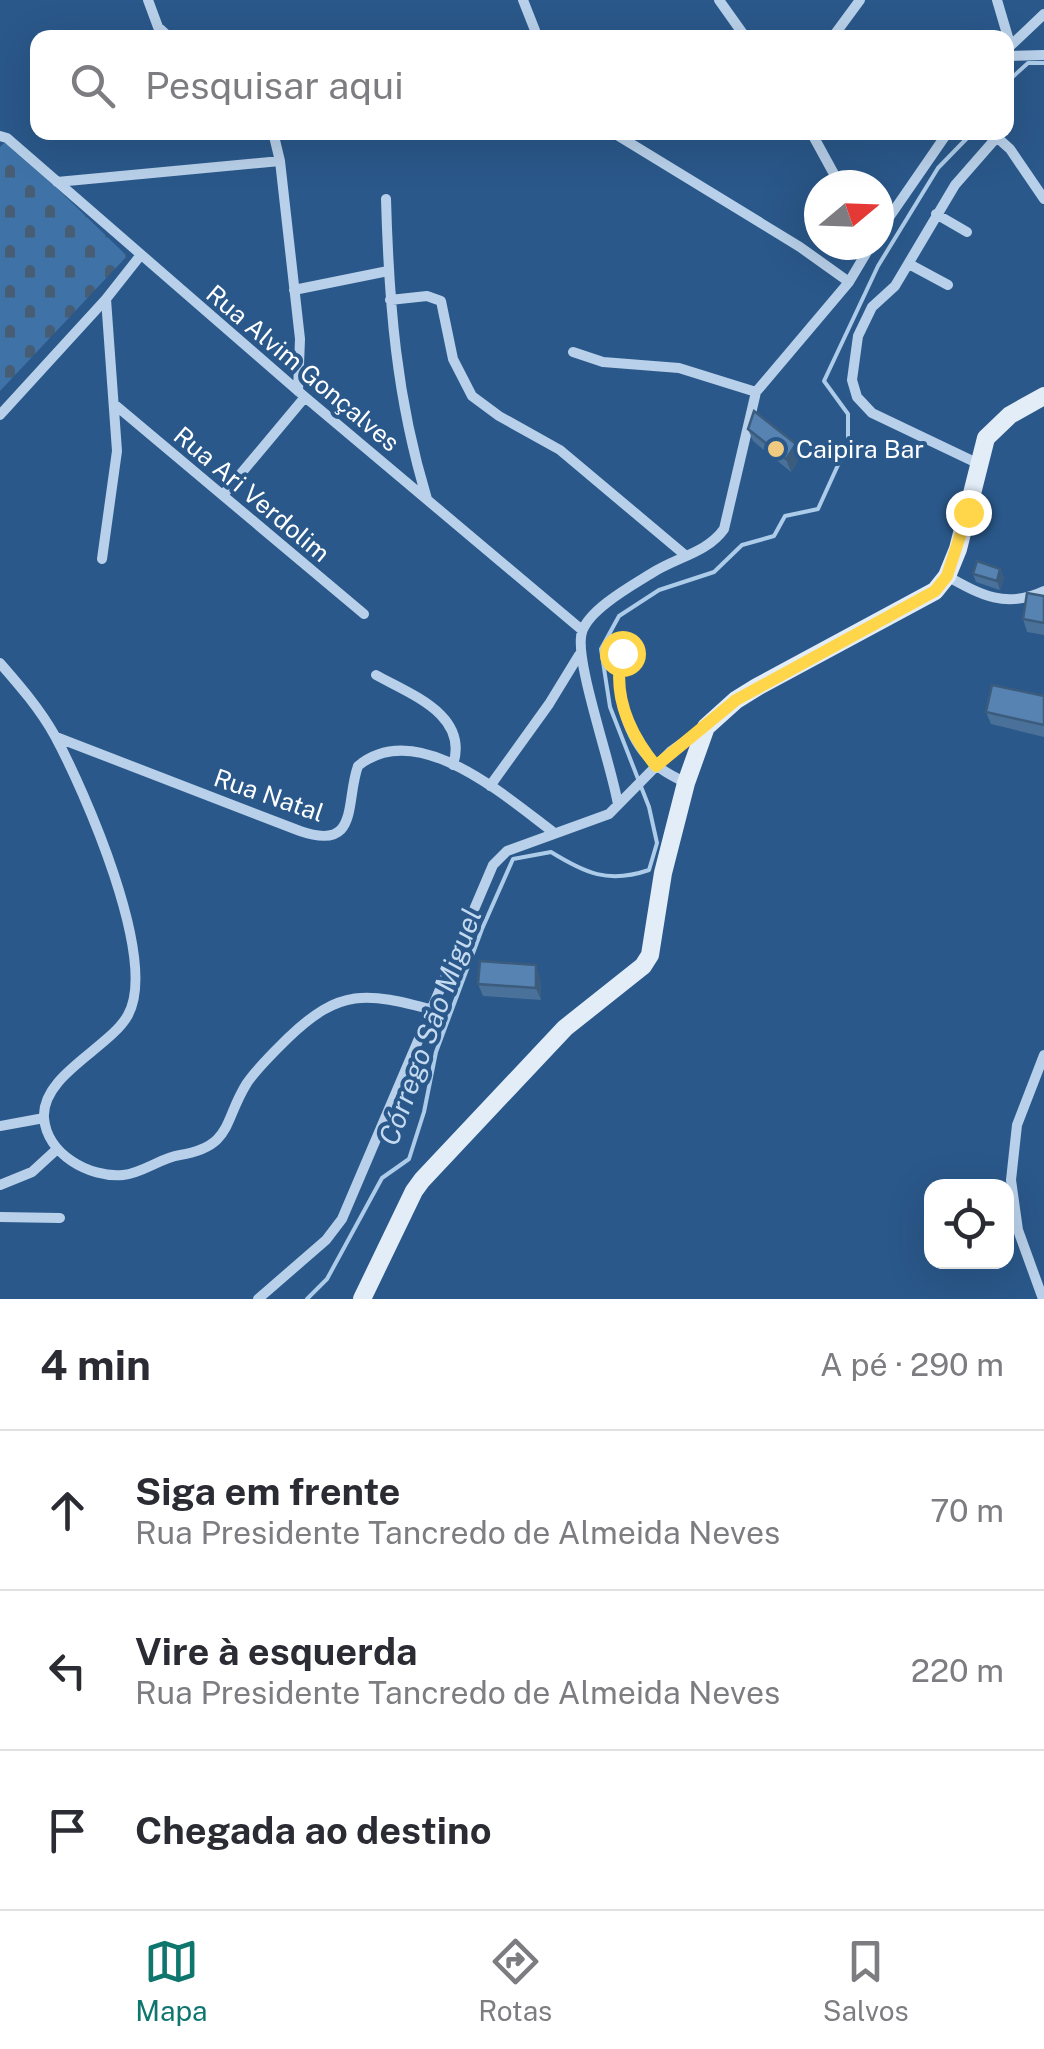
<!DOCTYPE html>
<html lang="pt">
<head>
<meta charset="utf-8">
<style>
  body { margin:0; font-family:"Public Sans",sans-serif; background:#f7f7f7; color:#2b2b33 }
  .controls { position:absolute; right:30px; bottom:30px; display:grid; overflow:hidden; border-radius:20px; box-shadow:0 10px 40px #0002 }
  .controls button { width:90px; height:90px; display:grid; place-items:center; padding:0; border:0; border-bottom:2px solid #e1e1e2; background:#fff; color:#2b2b33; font:50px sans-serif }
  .compass { position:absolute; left:804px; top:170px; width:90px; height:90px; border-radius:50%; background:#fff; box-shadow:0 10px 40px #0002; rotate:71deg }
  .stop { position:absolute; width:30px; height:30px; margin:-22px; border:8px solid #ffd54a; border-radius:50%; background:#fff }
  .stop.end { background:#ffd54a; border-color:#fff; box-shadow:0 2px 10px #0008 }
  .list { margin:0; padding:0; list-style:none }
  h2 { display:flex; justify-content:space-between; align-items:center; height:130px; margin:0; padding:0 40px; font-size:42px }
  h2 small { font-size:32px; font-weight:400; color:#7c7c81 }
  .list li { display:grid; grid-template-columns:65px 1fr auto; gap:30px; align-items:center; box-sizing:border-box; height:160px; padding:0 40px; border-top:2px solid #e1e1e2 }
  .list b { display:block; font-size:38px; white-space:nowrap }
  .list p { margin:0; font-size:32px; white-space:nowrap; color:#7c7c81 }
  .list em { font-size:32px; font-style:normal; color:#7c7c81 }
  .icon { flex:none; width:55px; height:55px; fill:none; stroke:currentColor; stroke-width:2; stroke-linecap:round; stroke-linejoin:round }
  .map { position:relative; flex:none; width:1044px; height:1299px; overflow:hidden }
  .search { position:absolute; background:#fff; box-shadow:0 10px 40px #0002; left:30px; right:30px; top:30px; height:110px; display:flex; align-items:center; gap:25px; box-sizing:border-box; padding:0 35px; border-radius:20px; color:#7c7c81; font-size:38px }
  .sheet { height:610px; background:#fff }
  nav { display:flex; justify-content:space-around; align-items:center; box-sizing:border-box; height:140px; border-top:2px solid #e1e1e2; background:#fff; font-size:28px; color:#7c7c81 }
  nav a { display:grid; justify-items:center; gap:5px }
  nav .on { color:#0f766e }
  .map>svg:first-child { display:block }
  .cemetery { fill:url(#cemetery-stones) }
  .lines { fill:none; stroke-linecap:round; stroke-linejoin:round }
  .stream { stroke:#adcce9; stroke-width:4 }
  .minor { stroke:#b8d0e9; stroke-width:10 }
  .secondary { stroke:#e2edf8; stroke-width:18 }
  .wall { fill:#4a7199 }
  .shaded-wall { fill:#3c5c7d }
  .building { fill:#5683b2; stroke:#3c5c7d; stroke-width:2.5 }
  .route { stroke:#ffd54a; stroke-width:12 }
  .poi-dot { fill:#f0ca80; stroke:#2a588a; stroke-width:4 }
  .labels { text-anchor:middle; stroke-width:8; stroke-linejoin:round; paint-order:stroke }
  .street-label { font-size:25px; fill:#fff; stroke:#2a588a }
  .poi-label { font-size:25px; fill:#fff; stroke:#2a588a; text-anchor:start }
  .water-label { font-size:28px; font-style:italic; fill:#c4daf0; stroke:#2a588a }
</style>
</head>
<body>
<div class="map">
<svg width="1044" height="1299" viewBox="0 0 1044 1299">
  <defs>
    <pattern id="cemetery-stones" width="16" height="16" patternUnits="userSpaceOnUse" patternTransform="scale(2.5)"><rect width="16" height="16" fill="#3f72a6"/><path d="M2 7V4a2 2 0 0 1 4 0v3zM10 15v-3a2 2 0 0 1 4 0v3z" fill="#465d74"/></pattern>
  </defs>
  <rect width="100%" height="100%" fill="#2a588a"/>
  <!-- cemetery -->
  <path class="cemetery" d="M7,140l120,116 -127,135v-244z"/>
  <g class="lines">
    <!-- stream -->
    <path class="stream" d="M1006,83l22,-20h16
      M307,1299l20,-20 55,-101 27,-19 15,-47 12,-60 46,-123 31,-70 38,-7c34,21 57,32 98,18l8,-27 -8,-36 -39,-100 -9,-58 18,-33 40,-26 55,-18 28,-27 32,-9 11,-20 33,-7 30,-66v-29l-24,-33 54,-115 60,-98 35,-36"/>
    <!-- minor -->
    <path class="minor" d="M148,0l10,27 12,11
      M523,0l15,38
      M719,0l27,38
      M997,0l13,44
      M832,38l28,-38
      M1006,50l38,-36
      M1006,56l38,-1
      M273,132l7,29 20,178 -2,52
      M612,132l188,115 49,35
      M811,132l29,53
      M991,132l19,17 34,50
      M0,136l7,2 298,259 277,233
      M57,182l223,-21
      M386,199c3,105 10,198 41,300
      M936,214l31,18
      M879,232l69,-100
      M909,264l39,21
      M294,290l94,-19
      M390,300l37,-4 14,5 12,58 19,37 27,20 61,34 125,105
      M573,352l30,10 76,6 77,24
      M114,404l250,210
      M0,415l106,-116
      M979,464l-107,-51 -15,-16 -5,-17 6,-44 14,-29 23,-21 60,-101 42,-48
      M223,495l82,-98
      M102,559l15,-108 -11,-152 34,-43
      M947,576c34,19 59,33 97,15
      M622,653c-9,37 5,90 37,114 8,7 18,11 27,16
      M0,663c20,23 40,46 55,73 29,54 104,223 73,279 -18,33 -87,60 -84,103 3,36 45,60 79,57 20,-2 37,-17 57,-20 53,-9 43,-34 67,-72 11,-16 27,-31 41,-45 52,-50 78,-46 145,-28
      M376,675c36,20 93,40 77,90
      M56,737l244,94c60,21 45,-29 58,-65 59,-49 148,31 195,66
      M490,786l59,-82 30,-49
      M618,805c-5,-36 -45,-147 -36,-173 7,-23 51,-47 70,-59 25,-16 55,-20 72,-44l32,-137 93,-110 22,-37
      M0,1126l44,-8
      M0,1185l32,-13 24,-22
      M0,1217l60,1
      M258,1299l68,-59 16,-21 151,-354 14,-14 102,-37 62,-63 34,-24
      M1043,1299l-25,-69 -7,-50 6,-55 27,-70"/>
    <!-- secondary -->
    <path class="secondary" d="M362,1299l52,-108 8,-11 143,-152 78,-62 7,-11 13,-82 23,-90 20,-56 30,-27 21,-13 178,-96 12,-15 11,-27 28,-111 24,-23 34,-19"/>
  </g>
  <!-- wall -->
  <path class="wall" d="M748,429l48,15 4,13 -9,15 -38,-31z
    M1000,569l4,9 -4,12 -24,-8 -3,-8z
    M1044,596v39l-17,-3 -4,-13z
    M1044,696v41l-53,-13 -5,-12z
    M540,978l1,22 -58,-4 -5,-12z"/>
  <!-- shaded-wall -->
  <path class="shaded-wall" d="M883,196l3,9 -7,9v-12z
    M796,444l4,13 -9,15 -5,-13z
    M1000,569l4,9 -4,12 -3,-9z
    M536,965l4,13 1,22 -5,-12z"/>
  <!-- building -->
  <path class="building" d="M754,411l42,33 -10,15 -38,-30z
    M977,561l23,8 -3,12 -24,-7z
    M1027,593l17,3v27l-21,-4z
    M992,685l52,11v29l-58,-13z
    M480,961l56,4v23l-58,-4z"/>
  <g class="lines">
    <!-- route -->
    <path class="route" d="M622,653c-10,42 7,80 34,113l80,-66 199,-109 12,-15 21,-64"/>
  </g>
  <!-- markers -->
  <circle class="poi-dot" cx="776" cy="449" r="10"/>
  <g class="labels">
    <!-- street labels -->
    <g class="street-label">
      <text transform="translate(303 368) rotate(40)" y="9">Rua Alvim Gonçalves</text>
      <text transform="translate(252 494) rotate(40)" y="9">Rua Ari Verdolim</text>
      <text transform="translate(269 795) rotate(19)" y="9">Rua Natal</text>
    </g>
    <!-- poi labels -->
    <g class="poi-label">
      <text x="796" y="458">Caipira Bar</text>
    </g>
    <!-- water labels -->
    <g class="water-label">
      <text transform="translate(430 1027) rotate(-70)" y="10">Córrego São Miguel</text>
    </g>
  </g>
</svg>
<div class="controls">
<button><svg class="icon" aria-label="locate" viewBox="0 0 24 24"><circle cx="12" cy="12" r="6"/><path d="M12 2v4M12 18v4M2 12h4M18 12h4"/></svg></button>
</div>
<svg class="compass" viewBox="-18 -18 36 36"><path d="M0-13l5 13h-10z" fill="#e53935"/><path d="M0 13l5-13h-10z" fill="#7c7c81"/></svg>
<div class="stop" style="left:622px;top:653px"></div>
<div class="stop end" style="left:968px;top:512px"></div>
<div class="search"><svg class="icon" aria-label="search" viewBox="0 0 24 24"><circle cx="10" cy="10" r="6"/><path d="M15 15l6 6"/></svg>Pesquisar aqui</div>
</div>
<section class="sheet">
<h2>4 min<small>A pé · 290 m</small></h2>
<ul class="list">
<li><svg class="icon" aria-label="ahead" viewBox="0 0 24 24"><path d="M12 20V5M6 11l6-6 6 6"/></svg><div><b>Siga em frente</b><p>Rua Presidente Tancredo de Almeida Neves</p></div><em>70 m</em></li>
<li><svg class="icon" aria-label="left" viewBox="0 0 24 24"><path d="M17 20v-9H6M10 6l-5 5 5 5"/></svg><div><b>Vire à esquerda</b><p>Rua Presidente Tancredo de Almeida Neves</p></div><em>220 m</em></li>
<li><svg class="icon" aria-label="arrive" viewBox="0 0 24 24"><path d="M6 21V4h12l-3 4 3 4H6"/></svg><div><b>Chegada ao destino</b></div></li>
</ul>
</section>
<nav>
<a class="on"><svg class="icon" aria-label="map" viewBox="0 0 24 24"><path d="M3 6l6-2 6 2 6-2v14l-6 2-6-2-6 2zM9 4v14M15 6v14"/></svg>Mapa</a>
<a><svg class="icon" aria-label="directions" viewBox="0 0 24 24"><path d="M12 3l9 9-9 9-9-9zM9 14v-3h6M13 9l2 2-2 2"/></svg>Rotas</a>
<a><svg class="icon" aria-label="saved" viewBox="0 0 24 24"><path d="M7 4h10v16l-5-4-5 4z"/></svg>Salvos</a>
</nav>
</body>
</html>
